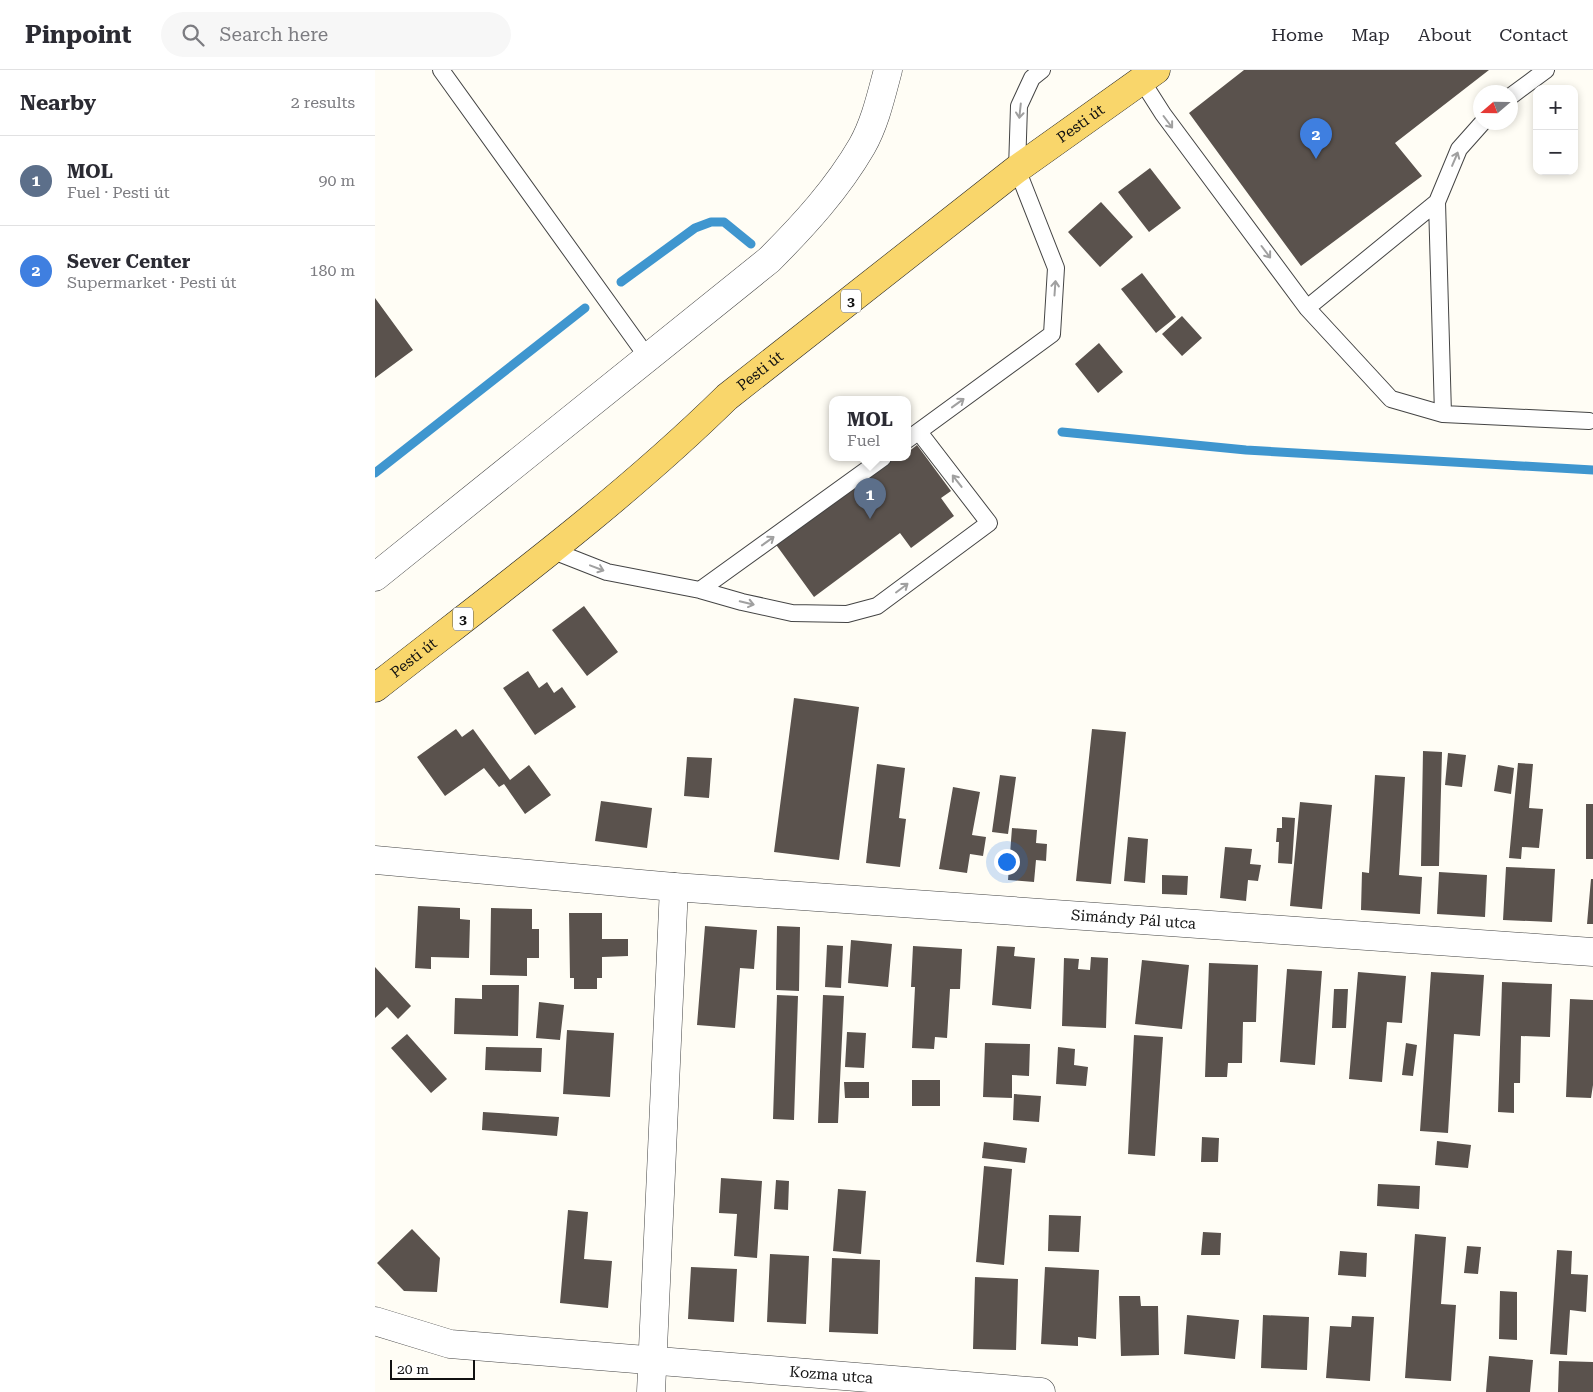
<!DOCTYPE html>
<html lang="en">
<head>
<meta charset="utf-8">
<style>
  body { margin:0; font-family:"Roboto Serif",serif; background:#f7f7f7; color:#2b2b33 }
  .controls { position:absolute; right:15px; top:15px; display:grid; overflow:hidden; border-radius:10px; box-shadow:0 2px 8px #0003 }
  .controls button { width:45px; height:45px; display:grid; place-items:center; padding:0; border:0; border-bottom:1px solid #e1e1e2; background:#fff; color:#2b2b33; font:25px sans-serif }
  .compass { position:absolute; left:1098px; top:15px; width:45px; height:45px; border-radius:50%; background:#fff; box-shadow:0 2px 8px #0003; rotate:250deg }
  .scale { position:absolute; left:15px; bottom:12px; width:85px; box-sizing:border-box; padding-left:5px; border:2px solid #111; border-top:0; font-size:14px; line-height:18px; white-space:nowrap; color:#111; -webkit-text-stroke:4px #fff; paint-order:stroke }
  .you { position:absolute; left:631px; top:791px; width:18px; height:18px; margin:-12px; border:4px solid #fff; border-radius:50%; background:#1a73e8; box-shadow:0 0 0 8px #1a73e833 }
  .badge { display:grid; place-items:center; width:32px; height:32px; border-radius:50%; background:#db2777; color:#fff; font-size:16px; font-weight:700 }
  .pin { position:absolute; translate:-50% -41px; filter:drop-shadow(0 1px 2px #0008) }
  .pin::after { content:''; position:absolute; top:26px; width:18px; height:15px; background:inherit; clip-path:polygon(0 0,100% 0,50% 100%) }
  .popup { position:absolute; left:454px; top:326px; width:82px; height:65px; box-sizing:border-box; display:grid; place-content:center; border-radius:10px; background:#fff; filter:drop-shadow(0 1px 4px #0005); font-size:16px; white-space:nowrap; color:#7c7c81 }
  .popup b { font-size:19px; color:#2b2b33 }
  .popup::after { content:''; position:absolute; left:50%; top:100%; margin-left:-10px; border:10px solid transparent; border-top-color:#fff }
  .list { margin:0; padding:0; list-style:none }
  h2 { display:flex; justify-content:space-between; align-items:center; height:65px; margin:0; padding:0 20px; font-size:21px }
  h2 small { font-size:16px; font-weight:400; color:#7c7c81 }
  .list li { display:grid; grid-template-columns:32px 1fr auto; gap:15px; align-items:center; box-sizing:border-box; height:90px; padding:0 20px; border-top:1px solid #e1e1e2 }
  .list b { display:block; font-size:19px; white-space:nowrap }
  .list p { margin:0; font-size:16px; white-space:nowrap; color:#7c7c81 }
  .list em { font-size:16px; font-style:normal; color:#7c7c81 }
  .icon { flex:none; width:28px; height:28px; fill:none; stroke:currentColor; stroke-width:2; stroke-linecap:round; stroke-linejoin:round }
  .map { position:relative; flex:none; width:1218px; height:1322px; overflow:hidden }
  header { display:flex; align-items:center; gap:30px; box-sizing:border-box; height:70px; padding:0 25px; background:#fff; border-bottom:1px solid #e1e1e2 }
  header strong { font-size:24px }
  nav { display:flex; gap:28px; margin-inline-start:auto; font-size:18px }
  .search { width:350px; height:45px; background:#f7f7f7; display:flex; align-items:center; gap:12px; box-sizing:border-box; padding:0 18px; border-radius:28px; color:#7c7c81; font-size:19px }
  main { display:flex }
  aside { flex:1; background:#fff }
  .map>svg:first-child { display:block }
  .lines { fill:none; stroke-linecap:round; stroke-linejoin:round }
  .stream { stroke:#3f96cf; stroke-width:9 }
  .building { fill:#5a524d }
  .service-casing { stroke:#444; stroke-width:18 }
  .minor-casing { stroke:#444; stroke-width:29 }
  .tertiary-casing { stroke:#444; stroke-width:29 }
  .primary-casing { stroke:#222; stroke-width:29 }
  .service { stroke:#fff; stroke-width:16 }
  .minor { stroke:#fff; stroke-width:28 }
  .tertiary { stroke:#fff; stroke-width:28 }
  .primary { stroke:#f9d66b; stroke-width:28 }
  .oneway { stroke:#a0a0a0 }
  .labels { text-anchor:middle; stroke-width:5; stroke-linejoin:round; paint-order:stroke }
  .shield { fill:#fff; stroke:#585858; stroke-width:1 }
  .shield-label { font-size:14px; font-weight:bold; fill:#111 }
  .street-label { font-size:15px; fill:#111; stroke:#fff }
</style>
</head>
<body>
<header>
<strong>Pinpoint</strong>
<div class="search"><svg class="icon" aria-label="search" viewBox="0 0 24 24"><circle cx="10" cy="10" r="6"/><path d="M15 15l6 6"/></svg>Search here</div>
<nav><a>Home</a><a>Map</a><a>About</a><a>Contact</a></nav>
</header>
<main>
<aside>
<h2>Nearby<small>2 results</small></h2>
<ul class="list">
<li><span class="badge" style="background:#5c6f8a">1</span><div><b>MOL</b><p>Fuel · Pesti út</p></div><em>90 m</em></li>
<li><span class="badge" style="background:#3f7fe0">2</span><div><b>Sever Center</b><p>Supermarket · Pesti út</p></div><em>180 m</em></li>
</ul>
</aside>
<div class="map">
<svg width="1218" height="1322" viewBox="0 0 1218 1322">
  <rect width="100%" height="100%" fill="#fffdf5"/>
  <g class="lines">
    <!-- stream -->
    <path class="stream" d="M246,212l74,-54 16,-6h13l27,22
      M687,362l184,18 347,20
      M0,403l210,-165"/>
  </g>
  <!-- building -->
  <path class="building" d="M869,0h245l-94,73 27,33 -121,90 -112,-153z
    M775,98l31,40 -32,24 -31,-40z
    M726,132l32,35 -33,30 -32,-35z
    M767,203l34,44 -20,16 -35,-44z
    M0,228l38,52 -38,28z
    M807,246l20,22 -20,18 -20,-22z
    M724,273l24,29 -25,21 -23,-29z
    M542,375l34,46 -10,7 13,18 -43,32 -11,-15 -86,64 -45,-62 92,-54 32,-23h14v-5z
    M209,536l34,46 -31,24 -35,-46z
    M153,601l11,17 8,-6 7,11 8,-6 14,20 -41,28 -32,-47z
    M419,628l65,9 -20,153 -65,-8z
    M81,659l6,8 11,-8 37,51 19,-15 22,30 -26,19 -21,-30 -5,3 -15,-19 -39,28 -28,-39z
    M717,659l34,3 -15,152 -35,-3z
    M1048,681l19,1 -3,114h-18z
    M1073,683l18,2 -4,32 -17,-2z
    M312,687l25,1 -3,40 -25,-2z
    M1143,693l15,1 -4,44 14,1 -4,39 -17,-1 -1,12 -12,-1z
    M502,694l28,4 -6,50 7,1 -6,48 -34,-4z
    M1123,695l16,3 -3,26 -17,-3z
    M625,705l16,2 -8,57 -16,-2z
    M1000,705l30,2 -6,98 23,2 -2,37 -59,-4 1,-38 7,1z
    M578,717l27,5 -8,43 14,2 -3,19 -13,-2 -3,19 -28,-4z
    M226,731l51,7 -5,40 -52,-7z
    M925,732l32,3 -10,104 -32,-3z
    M1211,734h7v55h-7z
    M907,747l13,1 -3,46 -14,-1 1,-21h-3l1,-14h5z
    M637,758l25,2 -1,13 11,1 -1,17 -10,-1 -2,22 -26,-2z
    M753,767l20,2 -3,44 -21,-2z
    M850,777l27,2 -2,15 11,1 -3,16 -10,-1 -2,21 -26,-3z
    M1131,797l49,2 -3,53 -49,-2z
    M1064,802l48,3 -2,42 -48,-3z
    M787,805l26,1 -1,19 -25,-1z
    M1216,809h2v45h-6z
    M43,836l42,2v11l10,1 -1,38 -38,-1v12l-16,-1z
    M116,838l41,1v20h7v29h-12v18l-37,-1z
    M194,843h33v26h26v17l-26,1v21h-5v11h-23v-11h-4z
    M330,856l52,4 -3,39 -14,-1 -5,60 -38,-3z
    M402,856l23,1 -1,64 -23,-1z
    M476,870l41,4 -4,43 -40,-4z
    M452,875l16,1 -2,42 -16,-1z
    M538,876l49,3 -2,40h-10l-3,49 -12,-1 -1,12 -22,-1 3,-61h-4z
    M622,876l18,1 -1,9 21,2 -4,51 -39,-4z
    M716,887l17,1 -2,70 -44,-2 2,-68 15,1 -1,10 12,1z
    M767,890l47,5 -7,64 -47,-5z
    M834,893l49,2 -2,57h-13l-1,41h-14l-1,14h-22z
    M0,897l36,39 -13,13 -11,-12 -12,11z
    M912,899l35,2 -7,94 -35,-3z
    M983,902l48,4 -4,47 -15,-1 -5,60 -33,-3z
    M1056,902l53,3 -4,61 -26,-2 -6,99 -28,-2z
    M1127,912l50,2 -2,53 -29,-1 -1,47h-6v30l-16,-1z
    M107,915h37l-1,51 -64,-2 1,-36 27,1z
    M959,919h14l-2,39h-14z
    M402,925l21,1 -4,124 -21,-1z
    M448,925l21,1 -6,127h-20z
    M1195,929l23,1v85l-2,13 -25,-1z
    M164,932l25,3 -4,35 -24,-2z
    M192,960l47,3 -4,64 -47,-3z
    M472,962l19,1 -2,35 -19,-1z
    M32,964l40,45 -16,14 -40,-45z
    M759,965l29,2 -8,119 -27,-2z
    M610,973l45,1 -1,32 -17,-1v23l-29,-1z
    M1031,973l11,2 -4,31 -11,-1z
    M111,977l56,1 -1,24 -56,-2z
    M683,977l17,2 -1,16 14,2 -2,19 -30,-2z
    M537,1010h28v26h-28z
    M469,1012h25v16h-24z
    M639,1024l27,2 -2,26 -26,-2z
    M108,1042l76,5 -2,19 -75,-6z
    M827,1067l17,1 -1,24h-17z
    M1062,1071l34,4 -3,23 -33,-3z
    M609,1072l43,6 -2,15 -43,-5z
    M609,1096l28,3 -8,96 -28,-3z
    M346,1108l41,3 -5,77 -23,-2 3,-42 -18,-1z
    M401,1110l13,1 -1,29 -14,-1z
    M1003,1114l42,2 -1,23 -42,-3z
    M463,1119l28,2 -5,63 -28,-3z
    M193,1140l20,2 -4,47 28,2 -4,47 -48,-5z
    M674,1145l32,1 -2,36 -31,-1z
    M37,1159l28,29 -3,34 -33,-1 -27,-28z
    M828,1162l18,1 -1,22h-19z
    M1040,1164l31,3 -5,67 15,1 -5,76 -46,-3z
    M1092,1176l14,1 -3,27 -14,-1z
    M1182,1180l15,1 -1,23 17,1 -2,37 -16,-2 -3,45 -17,-1z
    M965,1181l27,2 -1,24 -28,-2z
    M395,1184l39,2 -3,68 -39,-2z
    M457,1188l48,2 -2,74 -49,-2z
    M316,1197l46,2 -3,53 -46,-3z
    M670,1197l54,3 -3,69 -18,-2v9l-37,-2z
    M600,1207l43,2 -2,71 -43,-1z
    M1125,1221l17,1v48l-18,-1z
    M744,1226h21l1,10h17l1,49 -38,1z
    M812,1245l52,5 -4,39 -51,-5z
    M888,1245l46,2 -2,53 -46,-2z
    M977,1246l22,1 -4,64 -44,-3 4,-52 21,1z
    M1114,1286l44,4 -3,32h-44z
    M1184,1291l34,1v30h-35z"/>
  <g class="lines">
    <defs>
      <path id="service" d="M66,0l207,288
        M767,11l21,33 144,194 84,91 52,15 -6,-212 22,-53 24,-27
        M1136,26l35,-26
        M932,238l130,-106
        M1068,344l146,7
        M532,370l145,-106 4,-66 -39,-99 2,-63 13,-28 10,-8
        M176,480l56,22 93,18 42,12 50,11 55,1 30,-8 112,-83 -70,-91
        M325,520l183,-132"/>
      <g id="minor">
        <path id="s1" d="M0,790l299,27 919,65"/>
        <path id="s2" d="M0,1251l75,23 591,48"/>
        <path d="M276,1322l23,-505"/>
      </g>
      <path id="tertiary" d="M0,507l394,-317c35,-35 68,-71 93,-114 13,-23 19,-50 26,-76"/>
      <g id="primary">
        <path id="s3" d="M0,618c120,-94 244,-185 352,-291l290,-228 139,-99"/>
      </g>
    </defs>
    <!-- service casing -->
    <use href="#service" class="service-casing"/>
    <!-- minor casing -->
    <use href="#minor" class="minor-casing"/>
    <!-- tertiary casing -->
    <use href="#tertiary" class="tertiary-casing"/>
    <!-- primary casing -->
    <use href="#primary" class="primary-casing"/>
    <!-- service -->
    <use href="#service" class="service"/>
    <!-- minor -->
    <use href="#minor" class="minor"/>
    <!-- tertiary -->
    <use href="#tertiary" class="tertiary"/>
    <!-- primary -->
    <use href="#primary" class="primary"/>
  </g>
  <!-- one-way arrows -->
  <defs><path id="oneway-shaft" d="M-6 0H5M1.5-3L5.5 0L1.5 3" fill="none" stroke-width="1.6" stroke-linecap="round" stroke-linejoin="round" transform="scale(1.25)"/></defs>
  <g class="oneway">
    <use href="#oneway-shaft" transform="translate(645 41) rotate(96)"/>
    <use href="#oneway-shaft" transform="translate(793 52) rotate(53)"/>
    <use href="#oneway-shaft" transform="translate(1080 89) rotate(-67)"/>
    <use href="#oneway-shaft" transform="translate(891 182) rotate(53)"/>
    <use href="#oneway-shaft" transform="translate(680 218) rotate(-86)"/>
    <use href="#oneway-shaft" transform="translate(583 333) rotate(-36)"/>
    <use href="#oneway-shaft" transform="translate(582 411) rotate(-128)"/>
    <use href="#oneway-shaft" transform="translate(393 471) rotate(-36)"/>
    <use href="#oneway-shaft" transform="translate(222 498) rotate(21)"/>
    <use href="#oneway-shaft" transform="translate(527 518) rotate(-37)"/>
    <use href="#oneway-shaft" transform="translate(372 533) rotate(13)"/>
  </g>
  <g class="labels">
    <!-- shield labels -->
    <g class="shield">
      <rect x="466" y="219.5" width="20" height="23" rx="4"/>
      <rect x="78" y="537.5" width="20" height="23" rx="4"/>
    </g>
    <g class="shield-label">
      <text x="476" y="236">3</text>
      <text x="88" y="554">3</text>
    </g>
    <!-- street labels -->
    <g class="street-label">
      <text dy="5" stroke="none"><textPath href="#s3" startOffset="904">Pesti út</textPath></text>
      <text dy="5" stroke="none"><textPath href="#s3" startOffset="499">Pesti út</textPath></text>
      <text dy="5" stroke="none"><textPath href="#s3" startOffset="49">Pesti út</textPath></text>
      <text dy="5" stroke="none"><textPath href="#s1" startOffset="761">Simándy Pál utca</textPath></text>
      <text dy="5" stroke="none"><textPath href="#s2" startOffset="461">Kozma utca</textPath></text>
    </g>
  </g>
</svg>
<div class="controls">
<button>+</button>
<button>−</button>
</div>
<svg class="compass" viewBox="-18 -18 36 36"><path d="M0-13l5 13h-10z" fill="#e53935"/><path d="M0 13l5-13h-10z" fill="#7c7c81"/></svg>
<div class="scale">20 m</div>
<div class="you"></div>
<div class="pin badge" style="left:495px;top:449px;background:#5c6f8a">1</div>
<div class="popup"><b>MOL</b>Fuel</div>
<div class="pin badge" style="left:941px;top:89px;background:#3f7fe0">2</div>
</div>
</main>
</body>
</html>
